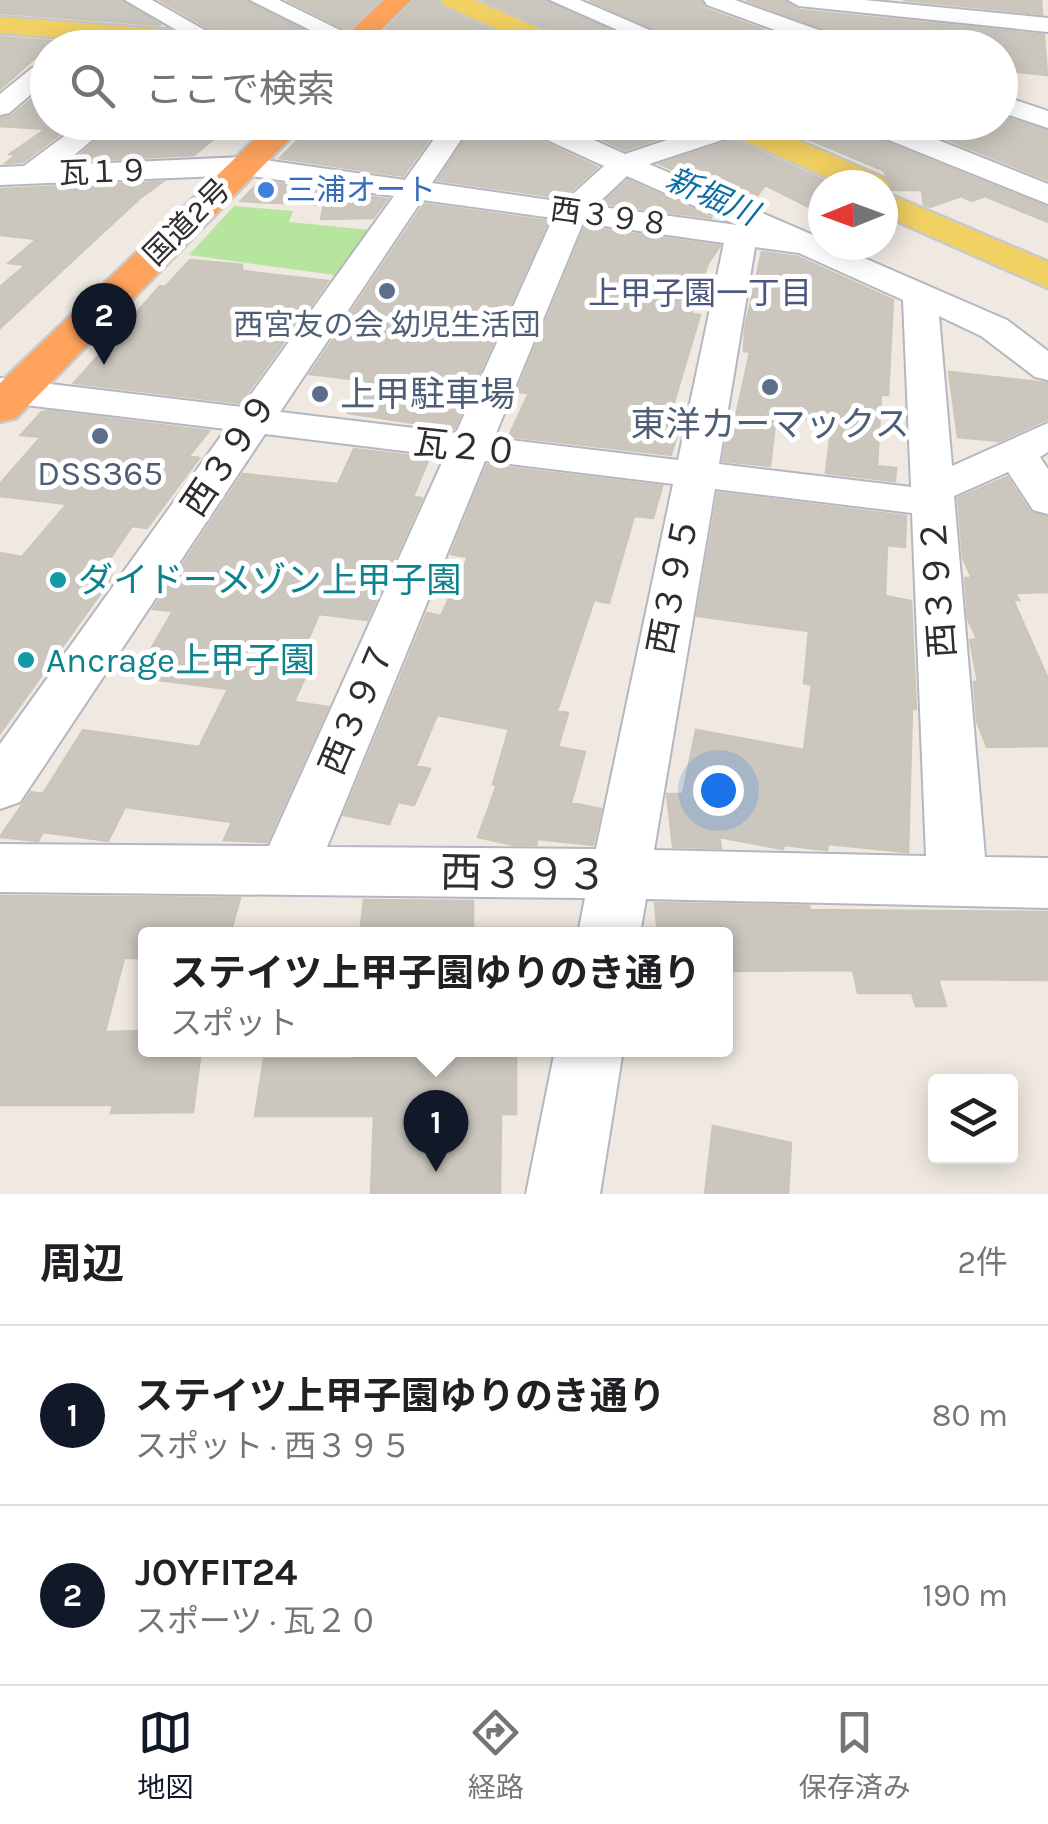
<!DOCTYPE html>
<html lang="ja">
<head>
<meta charset="utf-8">
<style>
  body { margin:0; font-family:Karla,"Noto Sans JP",sans-serif; background:#f6f6f6; color:#202124 }
  .controls { position:absolute; right:30px; bottom:30px; display:grid; overflow:hidden; border-radius:10px; box-shadow:0 5px 25px #0003 }
  .controls button { width:90px; height:90px; display:grid; place-items:center; padding:0; border:0; border-bottom:2px solid #e0e0e0; background:#fff; color:#202124; font:50px sans-serif }
  .compass { position:absolute; left:808px; top:170px; width:90px; height:90px; border-radius:50%; background:#fff; box-shadow:0 5px 25px #0003; rotate:269deg }
  .you { position:absolute; left:718px; top:790px; width:35px; height:35px; margin:-25px; border:8px solid #fff; border-radius:50%; background:#1a73e8; box-shadow:0 0 0 15px #1a73e833 }
  .badge { display:grid; place-items:center; width:65px; height:65px; border-radius:50%; background:#111827; color:#fff; font-size:32px; font-weight:700 }
  .pin { position:absolute; translate:-50% -82px; filter:drop-shadow(0 2px 5px #0008) }
  .pin::after { content:''; position:absolute; top:52px; width:35px; height:30px; background:inherit; clip-path:polygon(0 0,100% 0,50% 100%) }
  .popup { position:absolute; left:138px; top:927px; width:595px; height:130px; box-sizing:border-box; display:grid; place-content:center; border-radius:10px; background:#fff; filter:drop-shadow(0 2px 8px #0005); font-size:32px; white-space:nowrap; color:#757577 }
  .popup b { font-size:38px; color:#202124 }
  .popup::after { content:''; position:absolute; left:50%; top:100%; margin-left:-20px; border:20px solid transparent; border-top-color:#fff }
  .list { margin:0; padding:0; list-style:none }
  h2 { display:flex; justify-content:space-between; align-items:center; height:130px; margin:0; padding:0 40px; font-size:42px }
  h2 small { font-size:32px; font-weight:400; color:#757577 }
  .list li { display:grid; grid-template-columns:65px 1fr auto; gap:30px; align-items:center; box-sizing:border-box; height:180px; padding:0 40px; border-top:2px solid #e0e0e0 }
  .list b { display:block; font-size:38px; white-space:nowrap }
  .list p { margin:0; font-size:32px; white-space:nowrap; color:#757577 }
  .list em { font-size:32px; font-style:normal; color:#757577 }
  .icon { flex:none; width:55px; height:55px; fill:none; stroke:currentColor; stroke-width:2; stroke-linecap:round; stroke-linejoin:round }
  .map { position:relative; flex:none; width:1048px; height:1194px; overflow:hidden }
  .search { position:absolute; background:#fff; box-shadow:0 5px 25px #0003; left:30px; right:30px; top:30px; height:110px; display:flex; align-items:center; gap:25px; box-sizing:border-box; padding:0 35px; border-radius:55px; color:#757577; font-size:38px }
  .sheet { height:490px; background:#fff }
  nav { display:flex; justify-content:space-around; align-items:center; box-sizing:border-box; height:140px; border-top:2px solid #e0e0e0; background:#fff; font-size:28px; color:#757577 }
  nav a { display:grid; justify-items:center; gap:5px }
  nav .on { color:#111827 }
  .map>svg:first-child { display:block }
  .green { fill:#b6e59e }
  .building { fill:#cbc7bf; stroke:#cbc5ba; stroke-width:2.5 }
  .lines { fill:none; stroke-linecap:round; stroke-linejoin:round }
  .minor-casing { stroke:#b4b7c1; stroke-width:4 }
  .major-casing { stroke:#c9c9c9; stroke-width:5 }
  .highway-casing { stroke:#c9c9c9; stroke-width:5 }
  .minor { fill:#fff; fill-rule:evenodd }
  .major { fill:#f2d163; fill-rule:evenodd }
  .highway { fill:#ffa35c; fill-rule:evenodd }
  .shop-dot { fill:#3f7fe0; stroke:#fff; stroke-width:4 }
  .service-dot { fill:#5c6f8a; stroke:#fff; stroke-width:4 }
  .culture-dot { fill:#0f9aa8; stroke:#fff; stroke-width:4 }
  .labels { text-anchor:middle; stroke-width:10; stroke-linejoin:round; paint-order:stroke }
  .far-street-label { font-size:30px; fill:#2e2e2e; stroke:#fff }
  .far-shop-label { font-size:30px; fill:#366cbe; stroke:#fff; text-anchor:start }
  .far-service-label { font-size:30px; fill:#4e5e75; stroke:#fff }
  .far-water-label { font-size:32px; font-style:italic; fill:#0d6fa3; stroke:#fff }
  .far-neighbourhood-label { font-size:32px; fill:#4d5680; stroke:#fff }
  .service-label { font-size:35px; fill:#4e5e75; stroke:#fff }
  .street-label { font-size:35px; fill:#2e2e2e; stroke:#fff }
  .culture-label { font-size:35px; fill:#0d838f; stroke:#fff; text-anchor:start }
  .near-street-label { font-size:42px; fill:#2e2e2e; stroke:#fff }
</style>
</head>
<body>
<div class="map">
<svg width="1048" height="1194" viewBox="0 0 1048 1194">
  <rect width="100%" height="100%" fill="#efe9e1"/>
  <!-- green -->
  <path class="green" d="M234,206l59,5 -4,11 82,8 -29,46 -153,-21z"/>
  <!-- building -->
  <path class="building" d="M0,0h121l40,25 -161,-12z
    M160,0h87l84,45 -7,3 -17,-12 -97,-7z
    M287,0h92l-32,30z
    M415,0h22l5,8 86,40h-160z
    M483,0h64l101,48h-70l-6,-9z
    M589,0h111l6,9 104,38 -115,1z
    M746,0h38l15,10 245,25 3,40 -47,-5v-22h-114l3,-16 -30,10z
    M903,0h138l1,14z
    M0,37l138,11h-92l-46,41z
    M31,100l17,1v27l7,-6h21l-53,40 -17,1 10,-8 -6,-1 36,-25 -46,-3v-8l11,-2z
    M1000,116l48,15v49l-144,-58h96z
    M118,122h116l-40,33 -121,6z
    M339,122h102l-38,54 -123,-18 17,-17 16,-8h11z
    M476,122h38l5,9 78,36 -34,31 -125,-18z
    M564,122h144l-83,28z
    M767,122h85l6,9 190,76v15l-63,-26 -13,5 -11,-5 -31,11 -6,-2 -2,-15h-32l2,-7 -9,-13z
    M734,140l89,40v34l-58,-29 -14,19 -91,-40z
    M628,180l84,38 -109,-15z
    M260,181l127,18 -14,19 -52,1 3,-14 -83,-4z
    M162,182l-22,16 -140,130v-41l26,-22 -17,-2 28,-24 -37,-4v-46z
    M424,204l124,17 -94,208 -106,-16 20,-32 -58,-7z
    M585,227l135,19 -12,17 -17,51 9,1 -29,97 12,2 -12,41 -162,-19 20,-43 -12,-1z
    M762,252l36,5 95,43 -5,95h-7l-4,71 19,2 -1,13 -69,-8 6,-50 -56,-8 -6,51 -47,-5 7,-41 5,1 15,-69 -6,-1 1,-22z
    M190,260l52,5v6l86,10 -88,122 -166,-20 86,-97 5,1z
    M949,372l99,11v36l-49,22 -41,-4z
    M48,411l161,20 -20,25 10,2 -52,70 -15,-2 -33,48 14,2 -113,157v-180l22,4 45,-53 -67,-8v-12l41,-47 -20,-2 21,-23z
    M354,449l75,9 -16,39 9,1 -55,122 -48,-6 -24,55 13,1 -14,32 34,5 -61,135 -43,-2 8,-18 -107,-15 -17,34 -65,-9 -5,9 -38,-4 31,-45 12,2 40,-64 116,17 29,-58 -93,-12 38,-66 -20,-2 90,-135 95,10z
    M487,465l175,21 -9,32 -19,-2 -25,87 -15,-3 -37,111 11,2 -10,34 27,5 -14,51 30,6 -8,36 -56,-6 -1,6h-22l-36,-8 19,-52 -4,-1 16,-55 -72,-14 -21,51 14,3 -16,36 -16,-3 -9,22 -45,-9 83,-202 14,3 27,-59 -17,-3z
    M1007,477l23,35 18,5v75l-33,1 4,7h-6l35,79v67l-61,1 -10,-26 -3,-39h4l-8,-42 7,-1 -9,-20 -3,-41h7l-9,-20 -5,-60z
    M718,493l188,23 -1,31 -18,-2 -2,51 26,5 5,108 -4,-1 -4,144 -80,-8 -1,6 -43,-5 -1,4 -64,-12 2,11 -48,-1 -6,-53h16l13,-64 108,20 8,-65 -8,-2 5,-52 -112,-15z
    M0,896l240,2 -10,36h-84v24h-22l-19,74 41,-1v19h55l-8,62 -82,1 2,-8h-113z
    M364,900l109,1v33h-113z
    M655,903l154,3 1,4 238,2v68l-110,-1 8,27h-30l-4,-13h-54l-5,-23 -127,1v-37h-68z
    M354,1050h162v64h-15l-1,80h-129l3,-78h-119l9,-57h89z
    M713,1126l78,17 -3,51h-83z"/>
  <g class="lines">
    <defs>
      <path id="minor" d="M125,0h27l70,40 -4,5h-16z
        M250,0h29l85,42 -4,5h-16z
        M550,0h30l111,48h-33z
        M704,0h31l120,43 3,5h-34l-117,-43z
        M788,0h76l184,18v14l-249,-26z
        M41,66l7,1v13l-39,33 -9,2v-21l32,-26z
        M1000,95l48,16v17l-48,-16z
        M83,122h31l-52,43 182,-8 161,23 41,-58h27l-41,61 132,19 40,-36 -83,-38 -4,-6h37l71,32 96,-32h42l-4,6 -110,36 171,74 3,7h11l173,75 41,31v29l-13,-3 -54,-41 -42,-20 13,150 96,-43v29l-8,5 8,12v45l-15,-4 -25,-38 -54,24 31,361 63,1v50l-402,-9 -6,35h-62l7,-36 -585,-6v-48l269,2 176,-390 -180,-22 -245,368 -20,7v-65l226,-315 -226,-27v-24l242,29 152,-211 -150,-21 -244,10v-18l24,-1zM627,176l110,49 -142,-19zM422,200l131,18 -97,215 -176,-21zM583,223l141,20 -46,217 -184,-22zM755,247l44,6 104,47 8,187 -192,-23zM485,461l188,23 -77,365 -269,-2zM715,489l197,24 14,343 -272,-6z
        M295,122h40l-13,8 -23,-2z
        M855,122h38l155,62v20l-189,-76z
        M555,1050h68l-23,144h-74z"/>
      <path id="major" d="M441,0h33l97,42 3,6h-36l-94,-43z
        M0,17l307,23 13,8h-127l-193,-15z
        M715,122h42l127,56 5,7 -5,7 164,70v26l-165,-73v-30h-39l-125,-56z"/>
      <path id="highway" d="M384,0h27l-49,48h-29z
        M273,122h33l-290,296 -16,4v-39z"/>
    </defs>
    <!-- minor casing -->
    <use href="#minor" class="minor-casing"/>
    <!-- major casing -->
    <use href="#major" class="major-casing"/>
    <!-- highway casing -->
    <use href="#highway" class="highway-casing"/>
    <!-- minor -->
    <use href="#minor" class="minor"/>
    <!-- major -->
    <use href="#major" class="major"/>
    <!-- highway -->
    <use href="#highway" class="highway"/>
  </g>
  <!-- markers -->
  <circle class="shop-dot" cx="266" cy="190" r="10"/>
  <g class="service-dot">
    <circle cx="387" cy="291" r="10"/>
    <circle cx="770" cy="387" r="10"/>
    <circle cx="320" cy="394" r="10"/>
    <circle cx="100" cy="436" r="10"/>
  </g>
  <g class="culture-dot">
    <circle cx="58" cy="580" r="10"/>
    <circle cx="26" cy="660" r="10"/>
  </g>
  <g class="labels">
    <!-- far-street labels -->
    <g class="far-street-label">
      <text transform="translate(104 172) rotate(-2)" y="10">瓦１９</text>
      <text transform="translate(610 217) rotate(8)" y="10">西３９８</text>
      <text transform="translate(187 222) rotate(-45)" y="10">国道2号</text>
    </g>
    <!-- far-shop labels -->
    <g class="far-shop-label">
      <text x="286" y="200">三浦オート</text>
    </g>
    <!-- far-service labels -->
    <g class="far-service-label">
      <text x="387" y="335">西宮友の会 幼児生活団</text>
    </g>
    <!-- far-water labels -->
    <g class="far-water-label">
      <text transform="translate(712 196) rotate(24)" y="11">新堀川</text>
    </g>
    <!-- far-neighbourhood labels -->
    <g class="far-neighbourhood-label">
      <text x="700" y="304">上甲子園一丁目</text>
    </g>
    <!-- service labels -->
    <g class="service-label">
      <text x="340" y="406" text-anchor="start">上甲駐車場</text>
      <text x="770" y="436">東洋カーマックス</text>
      <text x="100" y="485">DSS365</text>
    </g>
    <!-- street labels -->
    <g class="street-label">
      <text transform="translate(466 447) rotate(6)" y="12">瓦２０</text>
      <text transform="translate(229 454) rotate(-56)" y="12">西３９９</text>
      <text transform="translate(673 585) rotate(-79)" y="12">西３９５</text>
      <text transform="translate(938 588) rotate(-94)" y="12">西３９２</text>
      <text transform="translate(357 708) rotate(-67)" y="12">西３９７</text>
    </g>
    <!-- culture labels -->
    <g class="culture-label">
      <text x="78" y="592">ダイドーメゾン上甲子園</text>
      <text x="46" y="672">Ancrage上甲子園</text>
    </g>
    <!-- near-street labels -->
    <g class="near-street-label">
      <text transform="translate(524 873) rotate(1)" y="15">西３９３</text>
    </g>
  </g>
</svg>
<div class="controls">
<button><svg class="icon" aria-label="layers" viewBox="0 0 24 24"><path d="M12 4l9 5-9 5-9-5zM3 14l9 5 9-5"/></svg></button>
</div>
<svg class="compass" viewBox="-18 -18 36 36"><path d="M0-13l5 13h-10z" fill="#e53935"/><path d="M0 13l5-13h-10z" fill="#757577"/></svg>
<div class="you"></div>
<div class="pin badge" style="left:436px;top:1172px">1</div>
<div class="popup"><b>ステイツ上甲子園ゆりのき通り</b>スポット</div>
<div class="pin badge" style="left:104px;top:365px">2</div>
<div class="search"><svg class="icon" aria-label="search" viewBox="0 0 24 24"><circle cx="10" cy="10" r="6"/><path d="M15 15l6 6"/></svg>ここで検索</div>
</div>
<section class="sheet">
<h2>周辺<small>2件</small></h2>
<ul class="list">
<li><span class="badge">1</span><div><b>ステイツ上甲子園ゆりのき通り</b><p>スポット · 西３９５</p></div><em>80 m</em></li>
<li><span class="badge">2</span><div><b>JOYFIT24</b><p>スポーツ · 瓦２０</p></div><em>190 m</em></li>
</ul>
</section>
<nav>
<a class="on"><svg class="icon" aria-label="map" viewBox="0 0 24 24"><path d="M3 6l6-2 6 2 6-2v14l-6 2-6-2-6 2zM9 4v14M15 6v14"/></svg>地図</a>
<a><svg class="icon" aria-label="directions" viewBox="0 0 24 24"><path d="M12 3l9 9-9 9-9-9zM9 14v-3h6M13 9l2 2-2 2"/></svg>経路</a>
<a><svg class="icon" aria-label="saved" viewBox="0 0 24 24"><path d="M7 4h10v16l-5-4-5 4z"/></svg>保存済み</a>
</nav>
</body>
</html>
